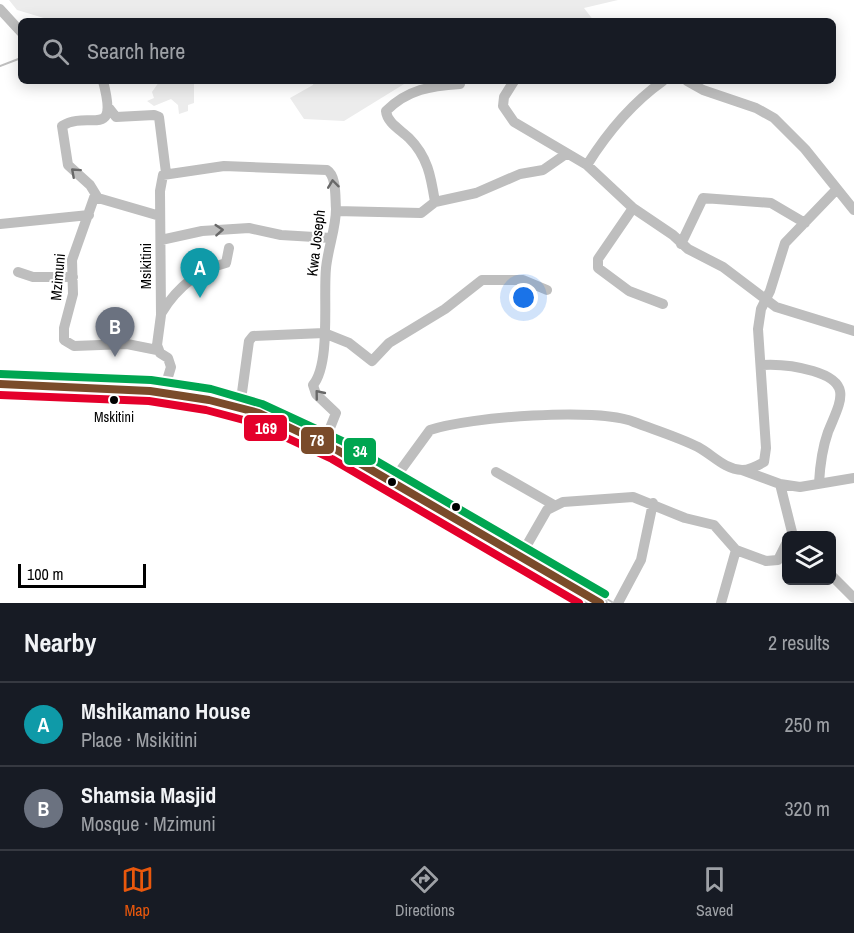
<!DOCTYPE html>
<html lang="en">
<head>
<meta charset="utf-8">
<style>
  body { margin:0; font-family:"Archivo Narrow",sans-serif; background:#20242c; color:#f1f3f6 }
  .controls { position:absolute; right:18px; bottom:18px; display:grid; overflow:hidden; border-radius:9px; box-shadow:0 3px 15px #0003 }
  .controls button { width:54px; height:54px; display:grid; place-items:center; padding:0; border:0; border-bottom:2px solid #363941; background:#171b24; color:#f1f3f6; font:30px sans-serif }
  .scale { position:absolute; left:18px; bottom:15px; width:128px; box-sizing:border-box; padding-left:6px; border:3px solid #000; border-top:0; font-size:16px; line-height:21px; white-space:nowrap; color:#000; -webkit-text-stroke:4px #fff; paint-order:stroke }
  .you { position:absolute; left:524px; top:298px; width:21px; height:21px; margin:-15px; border:4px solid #fff; border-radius:50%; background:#1a73e8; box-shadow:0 0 0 9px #1a73e833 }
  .badge { display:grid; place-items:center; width:39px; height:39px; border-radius:50%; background:#ea580c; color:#fff; font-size:20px; font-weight:700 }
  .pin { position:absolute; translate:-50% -50px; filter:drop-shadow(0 2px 3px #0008) }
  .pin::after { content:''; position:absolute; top:32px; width:21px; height:18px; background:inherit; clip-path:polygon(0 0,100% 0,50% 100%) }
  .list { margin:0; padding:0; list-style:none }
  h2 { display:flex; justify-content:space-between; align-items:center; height:78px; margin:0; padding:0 24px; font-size:26px }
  h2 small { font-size:20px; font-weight:400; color:#9ea1a6 }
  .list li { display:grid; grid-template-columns:39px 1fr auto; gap:18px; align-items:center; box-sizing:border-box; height:84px; padding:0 24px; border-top:2px solid #363941 }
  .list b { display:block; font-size:22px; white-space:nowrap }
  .list p { margin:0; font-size:20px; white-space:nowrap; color:#9ea1a6 }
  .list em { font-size:20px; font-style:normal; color:#9ea1a6 }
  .icon { flex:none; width:33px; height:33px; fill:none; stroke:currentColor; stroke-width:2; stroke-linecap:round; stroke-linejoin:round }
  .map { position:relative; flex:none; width:854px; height:603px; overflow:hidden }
  .search { position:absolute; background:#171b24; box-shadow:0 3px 15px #0003; left:18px; right:18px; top:18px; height:66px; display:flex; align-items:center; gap:15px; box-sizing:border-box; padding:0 21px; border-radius:9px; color:#9ea1a6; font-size:22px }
  .sheet { height:246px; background:#171b24 }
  nav { display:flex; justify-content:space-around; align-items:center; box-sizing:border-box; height:84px; border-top:2px solid #363941; background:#171b24; font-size:16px; color:#9ea1a6 }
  nav a { display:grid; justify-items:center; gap:3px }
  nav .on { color:#ea580c }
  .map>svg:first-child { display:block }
  .green { fill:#ececec }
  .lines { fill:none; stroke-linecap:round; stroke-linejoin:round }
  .stream { stroke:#bfbfbf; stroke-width:2 }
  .major-casing { stroke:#dbdbdb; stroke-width:16 }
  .minor { stroke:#bebebe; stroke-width:10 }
  .major { stroke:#bebebe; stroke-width:14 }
  .bus-1-casing { stroke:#fff; stroke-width:12 }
  .bus-2-casing { stroke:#fff; stroke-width:12 }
  .bus-3-casing { stroke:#fff; stroke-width:12 }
  .bus-1 { stroke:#7a4b2a; stroke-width:8 }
  .bus-2 { stroke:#e4002b; stroke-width:8 }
  .bus-3 { stroke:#00a651; stroke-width:8 }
  .oneway { stroke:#686868 }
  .bus-dot { fill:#000; stroke:#fff; stroke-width:2 }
  .labels { text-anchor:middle; stroke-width:4.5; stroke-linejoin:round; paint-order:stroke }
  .bus-label { font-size:14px; fill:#000; stroke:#fff }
  .street-label { font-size:15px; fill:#000; stroke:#fff }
  .line-badge { stroke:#fff; stroke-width:2 }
  .badge-label { font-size:16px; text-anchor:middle; font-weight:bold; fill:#fff }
</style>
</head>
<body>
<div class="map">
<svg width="854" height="603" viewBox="0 0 854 603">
  <rect width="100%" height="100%" fill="#fff"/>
  <!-- green -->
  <path class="green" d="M9,0h609l-34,8 10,13h-540l-37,-11z
    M194,81v22l-6,2v6l-9,3 -1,-9 -7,-6 -17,7 -7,-5 7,-3 -2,-6 7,-10z
    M314,81h95l-65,40 -40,-2 -14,-21 23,-13z"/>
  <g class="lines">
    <!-- stream -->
    <path class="stream" d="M0,66l21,-8
      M0,370l128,7
      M133,378l29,1
      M171,382l66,17
      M120,399c69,0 132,23 193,52
      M245,401l12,5
      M329,438l63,35
      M322,456l33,18
      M401,478l18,11
      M365,481l54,31
      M427,516l81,48
      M478,524l37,21
      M520,570l57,33
      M602,596l10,6"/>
    <defs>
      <path id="major" d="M0,384c81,2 160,1 238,23 56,15 106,47 155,75 69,40 138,81 207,121"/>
    </defs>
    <!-- major casing -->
    <use href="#major" class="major-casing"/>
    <!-- minor -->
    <path class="minor" d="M0,9l21,23
      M103,81c16,61 -13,28 -41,45l6,39 22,20 8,13 62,18
      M514,81l-10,16 -1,9 11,16 73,43 46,43 40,27 15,14 35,18 53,40 78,24
      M687,81l16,9 53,18 18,10 31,31 49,61
      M109,108l7,9 38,-2 5,2 7,56
      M587,165c20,-32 45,-62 76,-84
      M95,195l-23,65 1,34 -9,34v12l10,6 53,-2 30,6
      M435,202c-4,-25 -7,-45 -26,-64 -8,-8 -22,-15 -23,-27 22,-22 45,-25 74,-27
      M633,208l-35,51v9l31,23 34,13
      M336,211l85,2 14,-11 41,-9 44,-19 23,-4 23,-16
      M0,224l89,-9
      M161,240l41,-9 47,-3 32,7 50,3
      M681,244l22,-46 68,5 34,20
      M18,272l15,5h40
      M162,312c15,-24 36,-42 64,-49l3,-15
      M762,365c17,-1 34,1 51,6 41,12 27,31 15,61 -6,17 -8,33 -9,51
      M164,390l7,-23 -3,-9 -8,-5 -3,-8 4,-30 -1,-124 3,-16 61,-9 103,4c10,6 8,28 9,39 0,19 -8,39 -10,59 -3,30 5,95 -13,117l3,9 20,19 -12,30
      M240,407l9,-66 4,-5 71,-3 25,10 23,18 17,-18 56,-34 37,-29h41l24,10
      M742,470l38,14 20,3 54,-9
      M496,472l58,33
      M392,482l38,-52c39,-13 167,-23 204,-8 21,8 44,15 64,25 15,8 26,22 44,23 8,0 15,-4 22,-8l2,-14 -8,-119 3,-20 9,-18 15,-48 51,-53
      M780,484l13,52
      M520,557l27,-47 16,-8 70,-5 52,21 29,7 22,25 30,11 12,-1 8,-16
      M832,576l22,22
      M618,603l23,-43 12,-57
      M721,603l15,-53"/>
    <!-- major -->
    <use href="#major" class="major"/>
    <defs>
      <path id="bus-1" d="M0,384l150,7 59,9 50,13 78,37 263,153"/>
      <path id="bus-2" d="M0,395l149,6 57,9 49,13 77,36 247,144"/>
      <path id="bus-3" d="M0,374l151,6 60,9 51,15 80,37 263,153"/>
    </defs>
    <!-- bus-1 casing -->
    <use href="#bus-1" class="bus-1-casing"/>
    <!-- bus-2 casing -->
    <use href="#bus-2" class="bus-2-casing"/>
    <!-- bus-3 casing -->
    <use href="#bus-3" class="bus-3-casing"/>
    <!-- bus-1 -->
    <use href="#bus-1" class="bus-1"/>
    <!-- bus-2 -->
    <use href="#bus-2" class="bus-2"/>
    <!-- bus-3 -->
    <use href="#bus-3" class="bus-3"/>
  </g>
  <!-- one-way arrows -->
  <defs><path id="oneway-chevron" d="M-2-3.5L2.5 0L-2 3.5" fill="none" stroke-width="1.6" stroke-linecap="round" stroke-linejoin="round" transform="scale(1.5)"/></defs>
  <g class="oneway">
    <use href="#oneway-chevron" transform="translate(75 172) rotate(-138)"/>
    <use href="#oneway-chevron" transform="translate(333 184) rotate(-97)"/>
    <use href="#oneway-chevron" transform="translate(219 230) rotate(-4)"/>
    <use href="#oneway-chevron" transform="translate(319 394) rotate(-129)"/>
  </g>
  <!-- markers -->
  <g class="bus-dot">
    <circle cx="114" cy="400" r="5"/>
    <circle cx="392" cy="482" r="5"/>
    <circle cx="456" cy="507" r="5"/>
  </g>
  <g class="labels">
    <!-- bus labels -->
    <g class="bus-label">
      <text x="114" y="422">Mskitini</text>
    </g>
    <!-- street labels -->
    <g class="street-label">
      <text transform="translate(316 243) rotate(-83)" y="5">Kwa Joseph</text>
      <text transform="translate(146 266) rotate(-90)" y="5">Msikitini</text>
      <text transform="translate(58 277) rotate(-85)" y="5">Mzimuni</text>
    </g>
  </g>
  <g class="line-badge">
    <rect x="243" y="414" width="45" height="28" rx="6" fill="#e4002b"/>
    <rect x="300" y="426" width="35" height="29" rx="6" fill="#7a4b2a"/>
    <rect x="343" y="437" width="34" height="29" rx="6" fill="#00a651"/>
  </g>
  <g class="badge-label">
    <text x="266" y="434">169</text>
    <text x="317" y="446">78</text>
    <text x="360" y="457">34</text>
  </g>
</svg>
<div class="controls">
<button><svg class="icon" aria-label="layers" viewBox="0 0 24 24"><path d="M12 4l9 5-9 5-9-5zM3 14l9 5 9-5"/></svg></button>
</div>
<div class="scale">100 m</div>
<div class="you"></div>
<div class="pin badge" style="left:200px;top:298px;background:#0f9aa8">A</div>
<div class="pin badge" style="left:115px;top:357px;background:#6b7280">B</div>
<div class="search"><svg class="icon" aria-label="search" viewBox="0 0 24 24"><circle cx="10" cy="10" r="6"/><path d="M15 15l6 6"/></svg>Search here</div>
</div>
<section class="sheet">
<h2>Nearby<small>2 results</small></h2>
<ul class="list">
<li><span class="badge" style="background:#0f9aa8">A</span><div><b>Mshikamano House</b><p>Place · Msikitini</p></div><em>250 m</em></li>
<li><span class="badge" style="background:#6b7280">B</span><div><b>Shamsia Masjid</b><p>Mosque · Mzimuni</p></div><em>320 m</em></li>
</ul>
</section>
<nav>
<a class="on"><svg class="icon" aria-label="map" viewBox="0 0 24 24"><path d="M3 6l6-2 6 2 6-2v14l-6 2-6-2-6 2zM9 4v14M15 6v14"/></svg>Map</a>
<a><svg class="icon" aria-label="directions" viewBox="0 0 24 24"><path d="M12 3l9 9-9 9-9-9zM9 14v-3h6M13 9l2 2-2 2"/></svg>Directions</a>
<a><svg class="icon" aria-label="saved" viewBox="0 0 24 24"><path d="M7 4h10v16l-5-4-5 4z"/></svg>Saved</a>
</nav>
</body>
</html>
